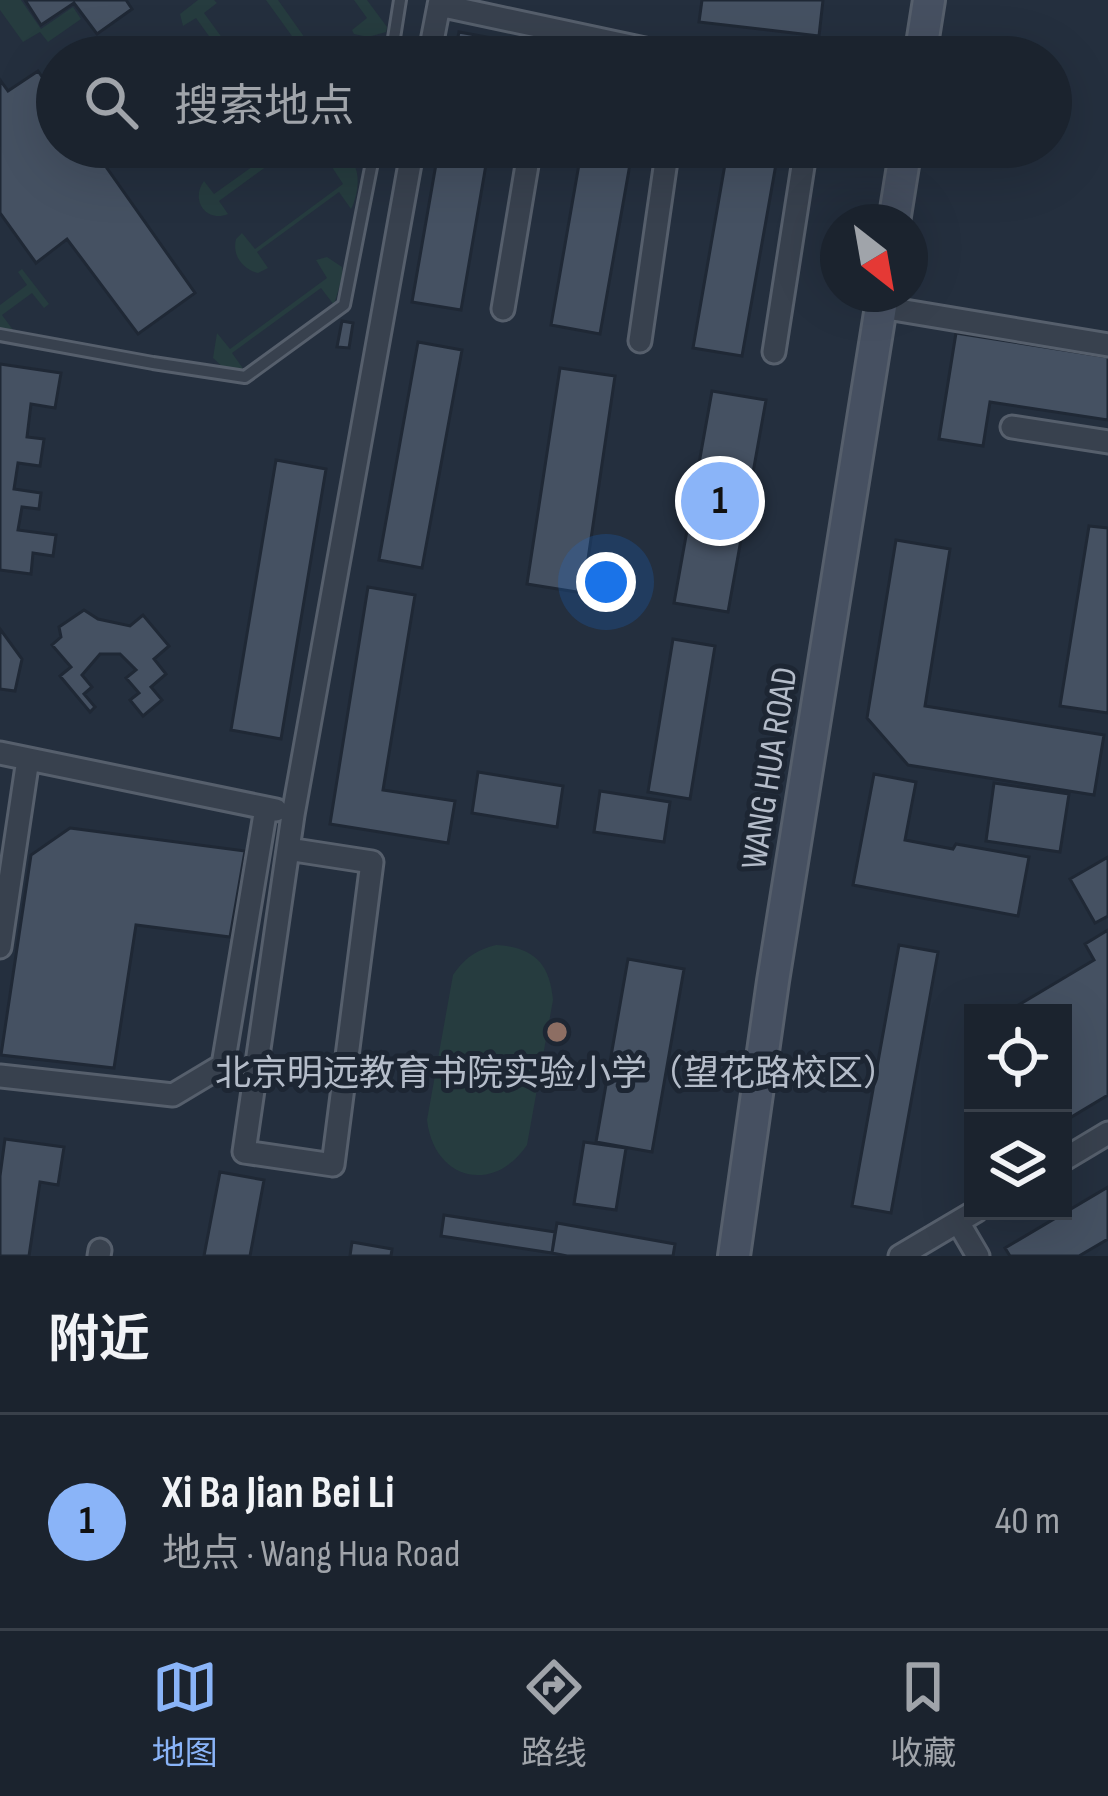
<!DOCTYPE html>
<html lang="zh">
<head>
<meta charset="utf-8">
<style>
  body { margin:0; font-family:"Sofia Sans Condensed","Noto Sans SC",sans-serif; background:#282f3a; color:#f1f3f6 }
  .controls { position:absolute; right:36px; bottom:36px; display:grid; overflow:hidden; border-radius:0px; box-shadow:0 12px 48px #0002 }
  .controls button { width:108px; height:108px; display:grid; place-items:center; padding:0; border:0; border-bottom:3px solid #39404a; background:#1b232e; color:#f1f3f6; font:60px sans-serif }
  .compass { position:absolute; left:820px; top:204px; width:108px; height:108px; border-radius:50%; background:#1b232e; box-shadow:0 12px 48px #0002; rotate:149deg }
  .you { position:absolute; left:606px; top:582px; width:42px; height:42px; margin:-30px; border:9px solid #fff; border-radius:50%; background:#1a73e8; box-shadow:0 0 0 18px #1a73e833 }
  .badge { display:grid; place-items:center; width:78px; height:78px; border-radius:50%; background:#8ab4f8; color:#111; font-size:39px; font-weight:700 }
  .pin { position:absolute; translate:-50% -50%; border:6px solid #fff; box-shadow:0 3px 12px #0006 }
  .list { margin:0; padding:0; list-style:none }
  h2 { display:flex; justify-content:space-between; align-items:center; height:156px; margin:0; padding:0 48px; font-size:51px }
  h2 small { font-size:39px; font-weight:400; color:#a0a4aa }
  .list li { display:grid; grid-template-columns:78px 1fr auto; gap:36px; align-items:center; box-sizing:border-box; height:216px; padding:0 48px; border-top:3px solid #39404a }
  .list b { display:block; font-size:45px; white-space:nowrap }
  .list p { margin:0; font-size:39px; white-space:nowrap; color:#a0a4aa }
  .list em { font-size:39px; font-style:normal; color:#a0a4aa }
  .icon { flex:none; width:66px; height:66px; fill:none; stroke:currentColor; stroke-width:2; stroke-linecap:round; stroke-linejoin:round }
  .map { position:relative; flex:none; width:1108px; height:1256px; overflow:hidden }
  .search { position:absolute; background:#1b232e; box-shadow:0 12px 48px #0002; left:36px; right:36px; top:36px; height:132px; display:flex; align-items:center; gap:30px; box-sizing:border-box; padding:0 42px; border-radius:66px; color:#a0a4aa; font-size:45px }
  .sheet { height:372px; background:#1b232e }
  nav { display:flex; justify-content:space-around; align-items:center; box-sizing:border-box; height:168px; border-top:3px solid #39404a; background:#1b232e; font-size:33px; color:#a0a4aa }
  nav a { display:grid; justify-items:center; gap:6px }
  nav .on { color:#8ab4f8 }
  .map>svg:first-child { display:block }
  .green { fill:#263c3f }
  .building { fill:#455162; stroke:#1f2835; stroke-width:3 }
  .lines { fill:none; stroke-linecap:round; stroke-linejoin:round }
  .lane-casing { stroke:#565f6c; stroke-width:16 }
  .street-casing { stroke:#565f6c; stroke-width:27 }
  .secondary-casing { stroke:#565f6c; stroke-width:36 }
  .lane { stroke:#38414e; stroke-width:10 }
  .street { stroke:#38414e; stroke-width:21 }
  .secondary { stroke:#465061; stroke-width:30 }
  .education-dot { fill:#8d6e63; stroke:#1d2633; stroke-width:4.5 }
  .labels { text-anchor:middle; stroke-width:10; stroke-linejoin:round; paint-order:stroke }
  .street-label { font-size:36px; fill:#b4bcc9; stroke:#1d2633 }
  .poi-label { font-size:36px; fill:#b4bcc9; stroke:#1d2633 }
</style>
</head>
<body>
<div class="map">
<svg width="1108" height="1256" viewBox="0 0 1108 1256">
  <rect width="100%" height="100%" fill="#242f3e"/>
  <!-- green -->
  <path class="green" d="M0,0h21l20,29 32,-22 8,12 -33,23 -8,-10 -17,10 -23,-32z
    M198,0h16l3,3 -13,10 32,44h-12l-28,-39 -13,8 -3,-12z
    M266,0h12l39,55 13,-9 2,11h-25z
    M354,0h13l20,27 -1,5 -18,5 -14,-3 -2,-4 15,-12z
    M280,147h13l-74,54 9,13c-22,9 -38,-14 -24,-33l10,13z
    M341,162l13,3c7,11 3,33 -3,44l-12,-17 -82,60 11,16 -10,5c-16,-4 -26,-18 -22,-34l6,-6 13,16 88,-65 -11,-17z
    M327,257l15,10 1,7 -9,31 -13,-17 -89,65 12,17c-14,5 -20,-2 -31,-12l4,-25 13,16 97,-71 -11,-18z
    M22,269l27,35 -5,4 -12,-15 -30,22 11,15 -5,3 -8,-2v-26l27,-20 -9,-13z
    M496,945c37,2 54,18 57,55l-26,145c-34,50 -93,35 -100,-25l26,-145c12,-17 23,-25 43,-30z"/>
  <!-- building -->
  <path class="building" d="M25,0h101l6,9 -35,25 -23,-31 -33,22z
    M702,0h121l-4,36 -120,-14z
    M459,32l49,9 -3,16h-51z
    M38,71l19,27v49h35l103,146 -57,41 -71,-95 -31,24 -36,-50v-133l8,11z
    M439,147h50l-28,163 -49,-8z
    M582,147h51l-33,187 -49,-9z
    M728,147h51l-37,209 -49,-8z
    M342,321l11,2 -4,25 -12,-1z
    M956,333l152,24v63l-118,-18 -7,44 -44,-7z
    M418,342l44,8 -40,218 -43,-8z
    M0,364l61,9 -6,35 -24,-4 -4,33 17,2 -4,27 -22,-3 -4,26 27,4 -2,16 -17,-2 -4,23 38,5 -3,21 -20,-3 -2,21 -31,-4z
    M560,368l55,8 -32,217 -56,-9z
    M712,391l54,9 -38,212 -54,-9z
    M276,460l50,9 -45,270 -50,-9z
    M1089,526l19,2v185l-48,-7z
    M896,540l54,9 -25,157 179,29 -10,60 -186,-30 -41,-47z
    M368,587l47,8 -32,195 72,11 -7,42 -118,-19z
    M84,610l14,9 32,7 13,-11 26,31 -15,13 12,15 -15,13 11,13 -19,16 -13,-16 9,-7 -13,-15 10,-8 -16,-16h-20l-18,21 10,12 -8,7 11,13 -5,5 -30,-36 11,-9 -19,-22 9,-8 -2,-10z
    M0,629l22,30 -7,32 -15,-2z
    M673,639l42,7 -25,153 -42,-7z
    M478,772l85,14 -6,41 -85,-14z
    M874,774l42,8 -11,58 48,9 3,-5 73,13 -11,59 -165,-31z
    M994,783l75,11 -9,58 -74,-11z
    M600,791l70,11 -6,40 -70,-10z
    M70,828l175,23 -15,86 -94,-12 -22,143 -113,-13 30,-200z
    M1108,857v59l-13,7 -25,-44z
    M1108,930v165l-45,27v-109h-58l89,-53 -9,-16z
    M899,945l39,7 -47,261 -39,-7z
    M628,959l56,10 -32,183 -56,-10z
    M5,1139l59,8 -6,38 -18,-3 -11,74h-29v-80z
    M584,1142l42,6 -10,62 -42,-6z
    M220,1172l44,8 -14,76h-46z
    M1108,1187v52l-29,17h-69l-5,-8z
    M444,1215l111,17 -3,21 -111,-17z
    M557,1223l118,21 -2,12h-106l-15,-3z
    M352,1242l40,7 -1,7h-41z"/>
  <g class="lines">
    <defs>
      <path id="lane" d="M391,57l9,-57
        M0,335l153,28 92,14 99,-72 31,-158"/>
      <path id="street" d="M439,5l243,52
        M429,57l11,-57
        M545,57l5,-28
        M881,307l227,38
        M503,309l27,-162
        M640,341l28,-194
        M774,352l32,-205
        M1012,427l96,15
        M0,753l276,57
        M288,849l84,13 -39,303 -89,-13 49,-337 120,-668
        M0,947l28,-188
        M0,1076l173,19 50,-30 43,-257
        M1063,1160l45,-27
        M958,1222l20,34
        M99,1256l1,-6
        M900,1256l76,-45"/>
      <path id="secondary" d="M920,57l9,-57
        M894,222l12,-75
        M734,1256l39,-275 110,-687"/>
    </defs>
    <!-- lane casing -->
    <use href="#lane" class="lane-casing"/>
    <!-- street casing -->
    <use href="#street" class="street-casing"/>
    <!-- secondary casing -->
    <use href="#secondary" class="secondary-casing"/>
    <!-- lane -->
    <use href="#lane" class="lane"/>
    <!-- street -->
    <use href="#street" class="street"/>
    <!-- secondary -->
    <use href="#secondary" class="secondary"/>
  </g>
  <!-- markers -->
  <circle class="education-dot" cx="557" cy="1032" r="12"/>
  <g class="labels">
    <!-- street labels -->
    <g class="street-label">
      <text transform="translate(768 768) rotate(-81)" y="13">WANG HUA ROAD</text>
    </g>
    <!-- poi labels -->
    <g class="poi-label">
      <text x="557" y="1085">北京明远教育书院实验小学（望花路校区）</text>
    </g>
  </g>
</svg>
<div class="controls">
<button><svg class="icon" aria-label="locate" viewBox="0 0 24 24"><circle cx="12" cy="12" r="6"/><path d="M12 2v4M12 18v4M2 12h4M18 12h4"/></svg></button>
<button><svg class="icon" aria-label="layers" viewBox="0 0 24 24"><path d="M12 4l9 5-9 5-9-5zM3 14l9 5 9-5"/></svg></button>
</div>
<svg class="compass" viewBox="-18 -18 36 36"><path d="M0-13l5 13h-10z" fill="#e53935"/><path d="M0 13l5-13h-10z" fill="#a0a4aa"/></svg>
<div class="you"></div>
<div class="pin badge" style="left:720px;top:501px">1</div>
<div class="search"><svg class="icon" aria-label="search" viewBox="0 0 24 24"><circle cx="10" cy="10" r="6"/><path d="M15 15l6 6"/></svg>搜索地点</div>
</div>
<section class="sheet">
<h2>附近<small></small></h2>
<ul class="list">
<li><span class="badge">1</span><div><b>Xi Ba Jian Bei Li</b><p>地点 · Wang Hua Road</p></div><em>40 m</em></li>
</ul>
</section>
<nav>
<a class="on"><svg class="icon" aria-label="map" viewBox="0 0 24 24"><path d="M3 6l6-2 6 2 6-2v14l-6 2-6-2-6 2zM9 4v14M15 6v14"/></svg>地图</a>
<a><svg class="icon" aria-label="directions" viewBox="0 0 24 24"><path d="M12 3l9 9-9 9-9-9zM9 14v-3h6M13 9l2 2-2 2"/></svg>路线</a>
<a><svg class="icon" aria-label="saved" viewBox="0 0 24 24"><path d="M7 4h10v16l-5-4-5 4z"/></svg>收藏</a>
</nav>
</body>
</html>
